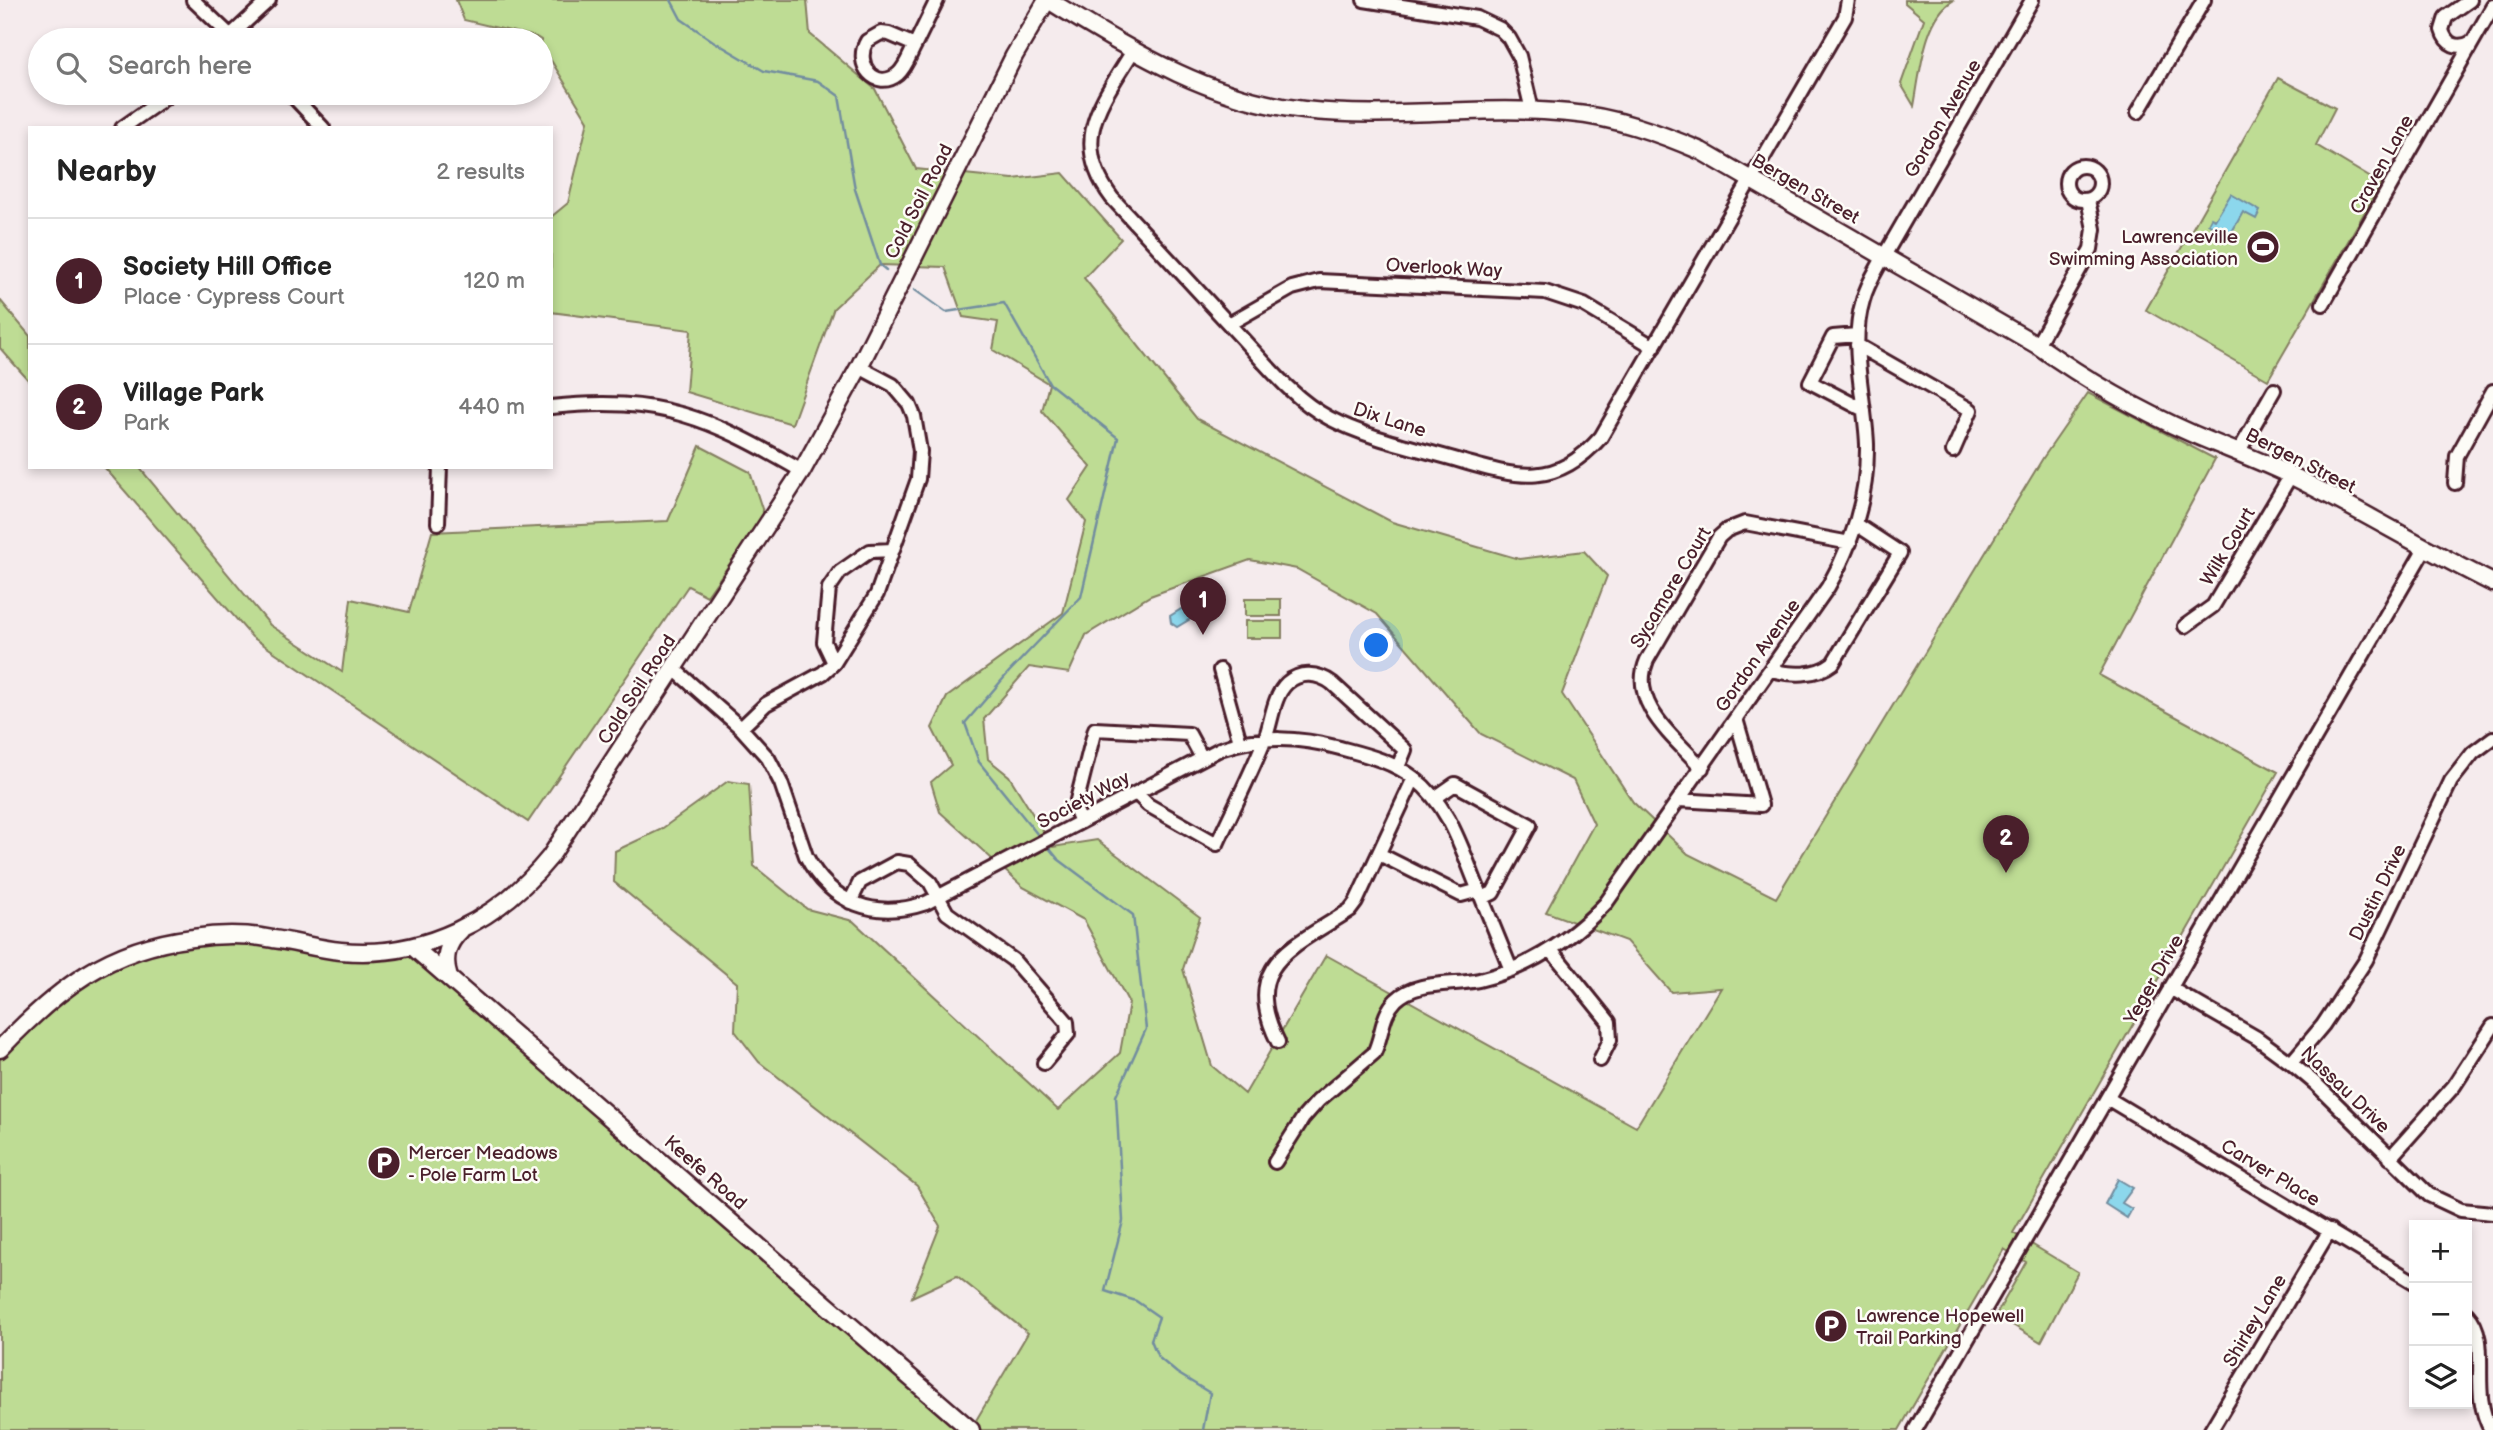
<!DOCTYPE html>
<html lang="en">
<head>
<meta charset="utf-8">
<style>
  body { margin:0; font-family:"Balsamiq Sans",sans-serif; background:#f6f6f6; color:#222 }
  .controls { position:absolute; right:21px; bottom:21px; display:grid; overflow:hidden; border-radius:0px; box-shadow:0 4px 10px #0003 }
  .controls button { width:63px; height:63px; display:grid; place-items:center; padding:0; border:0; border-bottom:2px solid #e0e0e0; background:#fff; color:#222; font:35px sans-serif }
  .you { position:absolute; left:1377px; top:646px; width:24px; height:24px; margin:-18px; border:5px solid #fff; border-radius:50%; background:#1a73e8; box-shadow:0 0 0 10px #1a73e833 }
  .badge { display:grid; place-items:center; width:46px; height:46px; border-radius:50%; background:#4a1f2b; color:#fff; font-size:23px; font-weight:700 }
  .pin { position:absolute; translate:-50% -58px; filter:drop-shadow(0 2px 4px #0008) }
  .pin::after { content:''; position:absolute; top:37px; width:24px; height:21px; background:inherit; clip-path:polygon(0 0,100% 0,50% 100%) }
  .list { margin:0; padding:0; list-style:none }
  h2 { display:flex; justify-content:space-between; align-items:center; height:91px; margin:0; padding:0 28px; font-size:30px }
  h2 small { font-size:23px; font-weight:400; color:#767676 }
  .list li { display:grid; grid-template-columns:46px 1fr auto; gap:21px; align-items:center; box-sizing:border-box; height:126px; padding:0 28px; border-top:2px solid #e0e0e0 }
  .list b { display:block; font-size:26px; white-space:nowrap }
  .list p { margin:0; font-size:23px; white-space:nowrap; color:#767676 }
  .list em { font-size:23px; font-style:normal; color:#767676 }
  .icon { flex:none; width:38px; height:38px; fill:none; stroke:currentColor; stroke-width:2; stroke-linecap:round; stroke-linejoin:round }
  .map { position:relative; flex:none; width:2493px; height:1430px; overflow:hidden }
  .search { position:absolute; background:#fff; box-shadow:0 4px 10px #0003; left:28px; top:28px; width:525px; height:77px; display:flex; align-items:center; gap:18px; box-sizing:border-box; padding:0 24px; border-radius:38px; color:#767676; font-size:26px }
  .panel { position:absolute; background:#fff; box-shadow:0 4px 10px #0003; left:28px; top:126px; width:525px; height:343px; border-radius:0px }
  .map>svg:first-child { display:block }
  .green { fill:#bedc94; stroke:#847e60; stroke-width:2; fill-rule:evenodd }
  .water { fill:#8cd7ec; stroke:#728d9f; stroke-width:2 }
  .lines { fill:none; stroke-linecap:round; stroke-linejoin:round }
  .stream { stroke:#728d9f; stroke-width:2.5 }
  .minor-casing { stroke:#4a1f2b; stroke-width:18 }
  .tertiary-casing { stroke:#4a1f2b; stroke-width:21 }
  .minor { stroke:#fdfcf7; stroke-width:12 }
  .tertiary { stroke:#fdfcf7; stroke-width:16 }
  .labels { text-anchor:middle; stroke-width:5; stroke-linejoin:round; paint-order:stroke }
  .street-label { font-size:19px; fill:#4a1f2b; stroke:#fdfcf7 }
  .poi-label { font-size:19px; fill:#4a1f2b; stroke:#fdfcf7; text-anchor:start }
</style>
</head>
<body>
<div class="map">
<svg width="2493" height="1430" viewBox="0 0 2493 1430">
  <rect width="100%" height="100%" fill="#f5ebed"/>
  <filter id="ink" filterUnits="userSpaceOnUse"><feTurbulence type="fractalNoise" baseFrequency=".0143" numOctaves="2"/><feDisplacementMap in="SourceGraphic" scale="14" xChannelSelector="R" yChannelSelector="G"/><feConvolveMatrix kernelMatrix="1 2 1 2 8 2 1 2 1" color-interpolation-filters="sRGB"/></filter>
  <g filter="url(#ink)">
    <!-- green -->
    <path class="green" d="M456,0h351l3,34 65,55 41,80 97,10 50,-6 58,66 -37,39 113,141 195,103 127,37 65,-8 23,25 -45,118 71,108 55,52 88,44 267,-440 45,-65 127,66 -116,216 179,97 -265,461 65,39 -37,70 -45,-27 30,-53 -22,-13 -105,181h-1899v-381l76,-69 116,-42 130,11 91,-2 559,480 56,-94 -71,-57 -45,21 28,-71 -23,-40 -158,-124 -24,-31 2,-48 -123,-101 1,-31 45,-21 68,-49 21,3 5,82 53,43 46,12 205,189 62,-57 9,-50 -45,-83 -61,-33 -83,-75 -9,-30 20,-17 -19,-37 15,-31 116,-84 23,-91 -17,-22 22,-33 -49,-56 7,-27 -56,-34 5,-28 -35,-5 -18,-50 -65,-2 -46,43 -42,116 -106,-32 5,-62 -140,-18v-95l17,-14 20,-82 -47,-77v-4l-5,-3 -72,-17zM1250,560l47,9 80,45 104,120 92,46 21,44 -48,88 80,29 45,51 50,-4 -85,139 -310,-172 -81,139 -33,-28 -29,-97 17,-52 -103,-77 -44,7 -44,-71 -21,-17 -4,-40 45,-52 40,6 17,-38 64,-39z
      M1905,0h49c-30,16 -34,75 -40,106l-13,-22 23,-65 -19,-16z
      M2278,78l57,30 -19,37 65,39 -113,196 -122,-70z
      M0,300l30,36v46l-30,-34z
      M700,446l50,26 14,43 -57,81 -19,-10 -160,236 -276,-185 -148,-170h35l131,158 72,47 9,-73 58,13 23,-80 236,-11z
      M1245,599h36v17h-36z
      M1245,621h37v17h-37z"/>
    <!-- water -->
    <path class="water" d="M2231,194l29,17 -4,8 -13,-7 -14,25 -21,-13 3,-6 4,2z
      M1194,601l6,12 -23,14 -6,-4 -1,-7z
      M2118,1179l15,9 -11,15 10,6 -5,9 -22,-14z"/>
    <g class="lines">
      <!-- stream -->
      <path class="stream" d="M671,0l10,19 32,22 51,30 54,10 21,15 16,93 25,76 6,5
        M915,290l31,22 58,-9 46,81 68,54 -37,159 -72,75 -44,51 14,39 59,73
        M1049,848l9,11 75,56 13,114 -30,67 7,125 -18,70 31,10 23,16 -8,23 7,17 19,16 33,20 -7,37"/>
      <defs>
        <path id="minor" d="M193,0l42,40
          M1364,0l113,18 23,11 9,9 10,18 13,54
          M2470,0l-24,17 -4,13c4,15 16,20 30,12
          M881,33l8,1 26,11c-5,9 -9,22 -17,29 -22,18 -45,-10 -31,-33z
          M226,40l43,-40
          M915,45l22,-45
          M1133,51c-32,52 -64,89 -21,147 43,46 85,92 127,137 28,30 54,64 90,83 40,21 88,30 132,43 58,17 95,27 140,-24l244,-420 3,-17
          M290,93l33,35
          M2138,112l66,-112
          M122,128l50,-35
          M2066 183a17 17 0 1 1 34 0a17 17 0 1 1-34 0Z
          M2323,304l170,-298
          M1229,324l63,-36 27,-7 226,11 39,13 70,42
          M1857,335l-24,2 -23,45 54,28
          M1857,345l114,65 -18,41
          M2037,345l54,-96 3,-20 -6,-29
          M551,407c109,-12 159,11 251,64
          M2239,451l35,-61
          M2455,483l2,-27 36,-65
          M438,523l2,-56
          M2185,626l28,-20 78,-131
          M834,663l-10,-21 5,-54 11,-16 30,-21 23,-1
          M674,669l67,59 27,30 13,25 25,73c25,48 69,64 120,47l294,-154c41,-14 79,-12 120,-1 26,7 52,13 74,30 35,27 47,69 63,108 11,28 23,56 34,84
          M1220,670l20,72
          M1770,670c22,5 45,7 63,-7l67,-110 -44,-29
          M741,728l25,-24 57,-31 11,-10 43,-69 41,-115 2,-28 -6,-35 -5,-12 -16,-19 -34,-18
          M1702,768c-27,-30 -74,-65 -55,-108l72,-123 8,-7 18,-7 105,20
          M1136,793l12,12 69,39c16,-35 34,-70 48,-105 7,-18 8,-43 22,-56 13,-12 31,-10 45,0l73,67 -7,17
          M1435,798l20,-14 75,41 -37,68 -11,5
          M1679,800l82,5 -25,-86
          M1081,822l-6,-14 20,-79 94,5 13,24
          M1379,854l82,41 18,-5
          M850,902l10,-20 37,-20 12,2 21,18 17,31 66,47 54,62 1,12 -24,29
          M1551,950l58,72 1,18 -10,20
          M2170,988l87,50 34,25 25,21 113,111 32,15 32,3
          M1278,1042c-39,-78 16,-95 72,-132l6,-8 58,-124
          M2291,1063l32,-38 43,-65 85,-179 22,-28 20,-15
          M2107,1098l307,184
          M2390,1158l64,-72 39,-60
          M1275,1162l28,-44 15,-17 56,-48c9,-18 7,-38 22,-53 21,-20 56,-14 83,-20 50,-12 92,-40 127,-77l222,-316c25,-44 40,-92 39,-143 -2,-47 -18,-97 -4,-144 4,-16 13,-29 21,-44l148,-256
          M2467,1314c26,28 1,76 24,116
          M1915,1430l510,-882
          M2211,1430l119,-200"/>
        <path id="tertiary" d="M1048,0c81,49 160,100 256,110 88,10 177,-6 265,3 46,4 90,20 132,38l336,194c49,35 101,65 156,89 35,15 69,27 103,44 66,33 130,72 197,105
          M413,947l558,483
          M449,978c-6,-19 -3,-34 12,-48
          M0,1049c57,-60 108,-101 193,-111 27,-4 54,-4 80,1 23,3 45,10 68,12 82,8 158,-31 209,-94l252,-386 57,-104 155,-311 33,-56"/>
      </defs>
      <!-- minor casing -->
      <use href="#minor" class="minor-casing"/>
      <!-- tertiary casing -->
      <use href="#tertiary" class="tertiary-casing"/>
      <!-- minor -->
      <use href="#minor" class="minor"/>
      <!-- tertiary -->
      <use href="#tertiary" class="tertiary"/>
    </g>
  </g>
  <!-- icons -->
  <defs>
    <symbol id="stadium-disc" viewBox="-11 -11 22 22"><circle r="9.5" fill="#4a1f2b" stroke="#fdfcf7"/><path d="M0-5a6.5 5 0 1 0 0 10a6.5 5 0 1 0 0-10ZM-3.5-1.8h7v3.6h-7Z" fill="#fff"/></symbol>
    <symbol id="parking-disc" viewBox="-11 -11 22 22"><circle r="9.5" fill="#4a1f2b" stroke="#fdfcf7"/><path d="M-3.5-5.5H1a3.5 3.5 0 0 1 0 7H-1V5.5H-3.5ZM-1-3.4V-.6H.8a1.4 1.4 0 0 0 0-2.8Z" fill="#fff"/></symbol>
  </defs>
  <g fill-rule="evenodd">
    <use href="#stadium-disc" x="2244" y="228" width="38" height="38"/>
    <use href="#parking-disc" x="365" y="1144" width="38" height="38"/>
    <use href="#parking-disc" x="1812" y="1307" width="38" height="38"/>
  </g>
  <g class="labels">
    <!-- street labels -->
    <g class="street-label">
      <text transform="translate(1942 118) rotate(-60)" y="7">Gordon Avenue</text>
      <text transform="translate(2381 164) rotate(-61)" y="7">Craven Lane</text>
      <text transform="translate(1806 188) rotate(30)" y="7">Bergen Street</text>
      <text transform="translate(918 201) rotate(-63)" y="7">Cold Soil Road</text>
      <text transform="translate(1444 267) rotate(3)" y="7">Overlook Way</text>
      <text transform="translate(1390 419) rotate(18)" y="7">Dix Lane</text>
      <text transform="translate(2301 460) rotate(27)" y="7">Bergen Street</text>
      <text transform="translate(2227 546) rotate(-59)" y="7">Wilk Court</text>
      <text transform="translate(1670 587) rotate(-59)" y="7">Sycamore Court</text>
      <text transform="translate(1757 655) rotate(-55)" y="7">Gordon Avenue</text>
      <text transform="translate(636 689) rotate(-57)" y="7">Cold Soil Road</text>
      <text transform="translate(1083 799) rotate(-28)" y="7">Society Way</text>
      <text transform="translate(2377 892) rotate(-64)" y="7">Dustin Drive</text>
      <text transform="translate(2153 979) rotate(-60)" y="7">Yeger Drive</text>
      <text transform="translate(2346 1089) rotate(44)" y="7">Nassau Drive</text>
      <text transform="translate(706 1172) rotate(41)" y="7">Keefe Road</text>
      <text transform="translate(2271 1172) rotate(31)" y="7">Carver Place</text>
      <text transform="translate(2254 1320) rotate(-59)" y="7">Shirley Lane</text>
    </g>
    <!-- poi labels -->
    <g class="poi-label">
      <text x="2238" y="243" text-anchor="end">Lawrenceville<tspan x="2238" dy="22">Swimming Association</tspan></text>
      <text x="408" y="1159">Mercer Meadows<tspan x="408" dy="22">- Pole Farm Lot</tspan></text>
      <text x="1856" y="1322">Lawrence Hopewell<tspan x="1856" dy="22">Trail Parking</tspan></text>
    </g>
  </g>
</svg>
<div class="controls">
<button>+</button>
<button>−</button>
<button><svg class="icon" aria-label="layers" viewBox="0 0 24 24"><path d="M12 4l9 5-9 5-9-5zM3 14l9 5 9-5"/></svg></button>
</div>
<div class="you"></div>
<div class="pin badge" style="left:1203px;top:635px">1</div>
<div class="pin badge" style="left:2006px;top:873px">2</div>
<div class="search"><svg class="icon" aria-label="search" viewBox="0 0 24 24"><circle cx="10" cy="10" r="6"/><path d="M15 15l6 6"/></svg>Search here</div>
<section class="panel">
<h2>Nearby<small>2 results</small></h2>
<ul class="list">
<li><span class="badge">1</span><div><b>Society Hill Office</b><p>Place · Cypress Court</p></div><em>120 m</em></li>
<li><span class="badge">2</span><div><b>Village Park</b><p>Park</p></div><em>440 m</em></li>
</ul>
</section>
</div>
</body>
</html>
